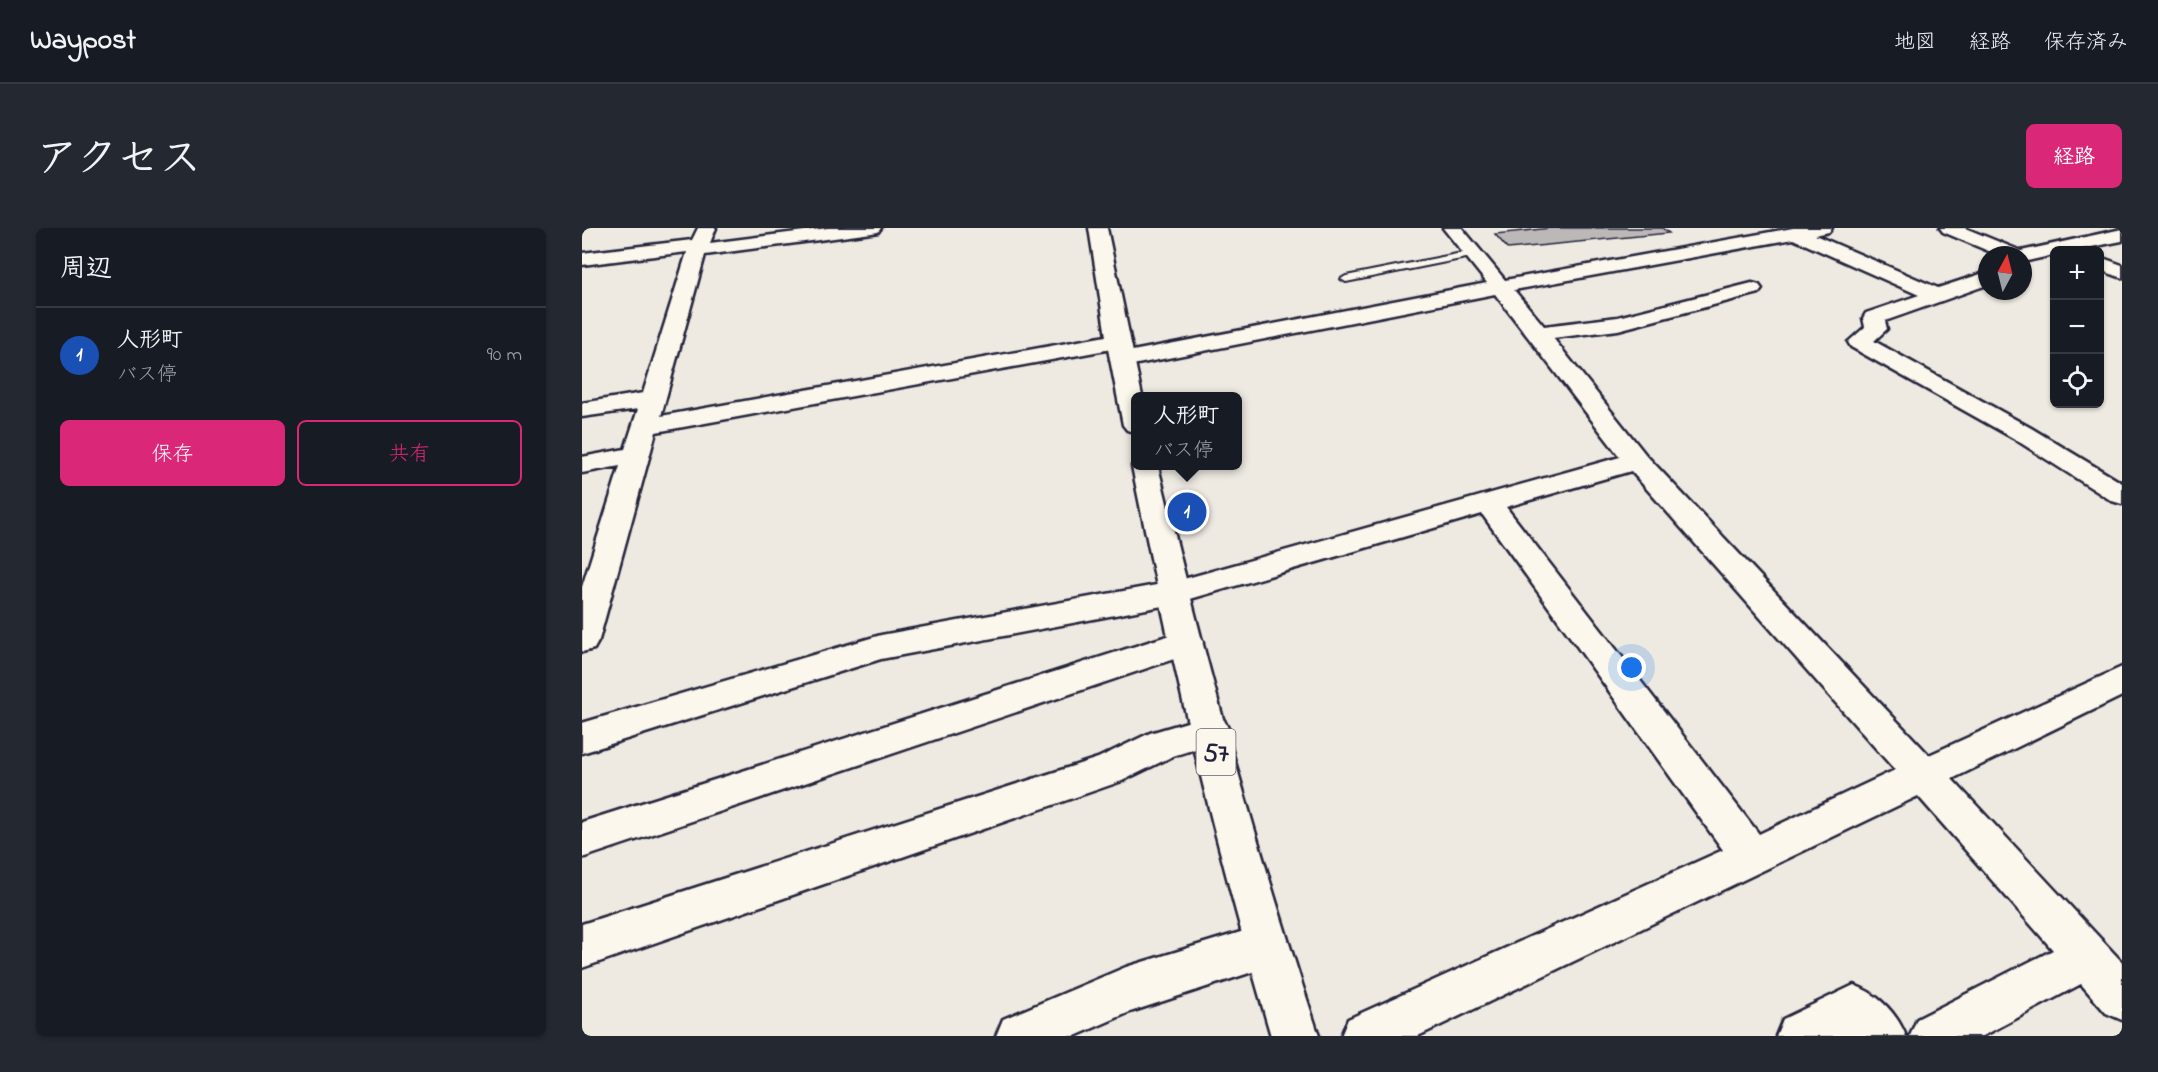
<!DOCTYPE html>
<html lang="ja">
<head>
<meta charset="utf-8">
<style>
  body { margin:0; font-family:"Indie Flower","Klee One",sans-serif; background:#242831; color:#f1f3f6 }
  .controls { position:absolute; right:18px; top:18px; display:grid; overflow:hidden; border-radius:9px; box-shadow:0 2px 4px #0004 }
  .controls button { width:54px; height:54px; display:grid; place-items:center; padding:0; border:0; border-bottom:2px solid #363941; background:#171b24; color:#f1f3f6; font:30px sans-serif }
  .compass { position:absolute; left:1396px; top:18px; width:54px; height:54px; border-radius:50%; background:#171b24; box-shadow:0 2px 4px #0004; rotate:7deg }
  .you { position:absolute; left:1050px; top:440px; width:21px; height:21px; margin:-15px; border:4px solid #fff; border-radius:50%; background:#1a73e8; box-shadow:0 0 0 9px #1a73e833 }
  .badge { display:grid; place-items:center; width:39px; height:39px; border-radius:50%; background:#db2777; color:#fff; font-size:20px; font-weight:700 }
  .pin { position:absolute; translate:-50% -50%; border:3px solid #fff; box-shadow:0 2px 6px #0006 }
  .popup { position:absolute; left:549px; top:164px; width:111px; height:78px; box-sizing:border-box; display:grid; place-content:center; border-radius:9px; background:#171b24; filter:drop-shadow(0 2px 4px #0005); font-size:20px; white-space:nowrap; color:#9ea1a6 }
  .popup b { font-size:22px; color:#f1f3f6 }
  .popup::after { content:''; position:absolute; left:50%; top:100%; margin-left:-12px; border:12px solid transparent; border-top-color:#171b24 }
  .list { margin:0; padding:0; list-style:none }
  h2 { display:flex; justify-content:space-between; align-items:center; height:78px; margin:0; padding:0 24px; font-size:26px }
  h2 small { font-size:20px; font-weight:400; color:#9ea1a6 }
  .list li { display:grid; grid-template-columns:39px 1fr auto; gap:18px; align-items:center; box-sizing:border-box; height:96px; padding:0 24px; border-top:2px solid #363941 }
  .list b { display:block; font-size:22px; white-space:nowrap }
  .list p { margin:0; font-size:20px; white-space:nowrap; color:#9ea1a6 }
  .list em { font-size:20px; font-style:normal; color:#9ea1a6 }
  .actions { display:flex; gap:12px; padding:18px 24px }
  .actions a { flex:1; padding:14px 0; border:2px solid #db2777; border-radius:9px; text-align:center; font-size:21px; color:#db2777 }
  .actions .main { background:#db2777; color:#fff }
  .icon { flex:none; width:33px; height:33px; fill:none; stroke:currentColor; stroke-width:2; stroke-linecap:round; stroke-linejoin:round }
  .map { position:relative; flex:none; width:1540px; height:808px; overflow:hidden; border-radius:9px }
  header { display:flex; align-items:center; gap:36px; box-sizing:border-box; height:84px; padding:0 30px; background:#171b24; border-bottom:2px solid #363941 }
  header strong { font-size:28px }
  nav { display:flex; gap:33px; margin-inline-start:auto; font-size:21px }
  .intro { display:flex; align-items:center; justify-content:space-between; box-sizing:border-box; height:144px; padding:0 36px }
  h1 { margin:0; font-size:42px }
  .button { padding:15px 27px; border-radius:9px; background:#db2777; color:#fff; font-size:21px; font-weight:700 }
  main { display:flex; gap:36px; padding:0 36px }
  aside { flex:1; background:#171b24; border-radius:9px; box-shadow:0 2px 4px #0004 }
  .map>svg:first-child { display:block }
  .building { fill:#bcb8b8; stroke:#22223b; stroke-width:1.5 }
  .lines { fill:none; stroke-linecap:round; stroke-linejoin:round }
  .service-casing { stroke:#22223b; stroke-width:4 }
  .minor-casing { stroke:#22223b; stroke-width:5 }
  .primary-casing { stroke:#22223b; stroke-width:5 }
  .service { fill:#fbf7ec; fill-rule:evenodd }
  .minor { fill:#fbf7ec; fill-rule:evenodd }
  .primary { fill:#fbf7ec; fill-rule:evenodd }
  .labels { text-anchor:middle; stroke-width:4.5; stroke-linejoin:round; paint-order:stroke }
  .shield { fill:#fbf7ec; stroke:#636270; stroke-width:1.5 }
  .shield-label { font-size:26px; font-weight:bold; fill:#22223b }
</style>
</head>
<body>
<header>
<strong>Waypost</strong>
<nav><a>地図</a><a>経路</a><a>保存済み</a></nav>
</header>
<div class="intro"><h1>アクセス</h1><a class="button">経路</a></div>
<main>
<aside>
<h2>周辺<small></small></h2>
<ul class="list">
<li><span class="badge" style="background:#1a4fb4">1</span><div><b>人形町</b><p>バス停</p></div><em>90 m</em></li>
</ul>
<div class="actions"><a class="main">保存</a><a>共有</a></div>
</aside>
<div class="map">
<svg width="1540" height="808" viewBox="0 0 1540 808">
  <rect width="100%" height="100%" fill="#eeeae2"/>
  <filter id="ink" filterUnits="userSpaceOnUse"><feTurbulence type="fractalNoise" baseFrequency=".0167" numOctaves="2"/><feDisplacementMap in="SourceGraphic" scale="12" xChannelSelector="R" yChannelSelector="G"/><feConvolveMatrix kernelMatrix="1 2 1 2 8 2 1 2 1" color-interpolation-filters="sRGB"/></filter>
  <g filter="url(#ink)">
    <!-- building -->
    <path class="building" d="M969,0h111l7,5 -161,16 -13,-15z"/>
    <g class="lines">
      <defs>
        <path id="service" d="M890,23l4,1v4l-130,26 -5,-3 5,-3z"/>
        <path id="minor" d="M116,0h18l-6,15 118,-15h53l-3,4 -6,1 -167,22 -44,161 456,-82 8,2 3,5 -3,5 -8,2 -461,84 -57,208 -5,9 -12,3v-65l38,-121 -38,7v-16l43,-8 13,-40 -56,8v-14l61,-10 44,-141 -105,13v-12l110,-13z
          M861,0h19l43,52 288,-52h39l-3,4 -14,3 123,53 49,-16v13l-102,36 2,8 -13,12 157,87 91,55v21l-10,-3 -99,-63 -162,-91 -3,-5 17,-15 -2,-9 3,-5 53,-18 -126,-56 -279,51 30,36 74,-9 134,-34 7,2 3,4 -3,4 -141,37 -65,8 93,117 283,300 193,-88v29l-170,83 170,183v58l-16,-7 -25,-29 -98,52h-73l7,-17 136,-69 -135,-154 -500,240h-77l7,-17 375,-169 -241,-336 -309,90 -292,55 -299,94v-30l299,-88 292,-53 447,-125 -125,-163 -373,73 -8,-2 -4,-5 4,-5 8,-2 365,-70zM1049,243l264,299 -136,64 -253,-327z
          M1358,0h25l56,23 101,-22v12l-46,9h-22v5l-31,7v-7h-25l-55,-23z
          M1518,29l22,8v13l-22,-8z
          M604,402l12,3 5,9 -5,9 -616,207v-36z
          M629,487l13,5 5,10 -5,10 -51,16 -51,25 -540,187v-44l516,-166 52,-25z
          M685,696l16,6 6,16 -6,16 -153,50 -55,24h-79l7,-17 123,-52z
          M1272,757c24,9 42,27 52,51h-130l7,-17z"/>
        <path id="primary" d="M507,0h18l35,168h-6v37l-9,-3 -4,-5 -15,-76z
          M554,232v6h22c46,192 99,383 161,570h-48c-55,-187 -101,-379 -139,-570z"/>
      </defs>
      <!-- service casing -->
      <use href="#service" class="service-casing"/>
      <!-- minor casing -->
      <use href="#minor" class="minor-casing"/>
      <!-- primary casing -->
      <use href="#primary" class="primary-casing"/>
      <!-- service -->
      <use href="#service" class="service"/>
      <!-- minor -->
      <use href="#minor" class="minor"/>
      <!-- primary -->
      <use href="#primary" class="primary"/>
    </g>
  </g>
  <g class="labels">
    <!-- shield labels -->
    <rect class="shield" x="614.5" y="501" width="39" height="46" rx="4.5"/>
    <g class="shield-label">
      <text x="634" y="533">57</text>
    </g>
  </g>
</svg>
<div class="controls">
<button>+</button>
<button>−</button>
<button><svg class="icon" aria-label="locate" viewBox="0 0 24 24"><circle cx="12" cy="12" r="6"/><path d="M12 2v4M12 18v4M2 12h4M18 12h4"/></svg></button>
</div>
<svg class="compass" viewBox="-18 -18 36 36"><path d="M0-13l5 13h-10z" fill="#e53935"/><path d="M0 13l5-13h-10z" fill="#9ea1a6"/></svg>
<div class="you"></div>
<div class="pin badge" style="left:605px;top:284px;background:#1a4fb4">1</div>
<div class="popup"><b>人形町</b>バス停</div>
</div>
</main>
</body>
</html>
